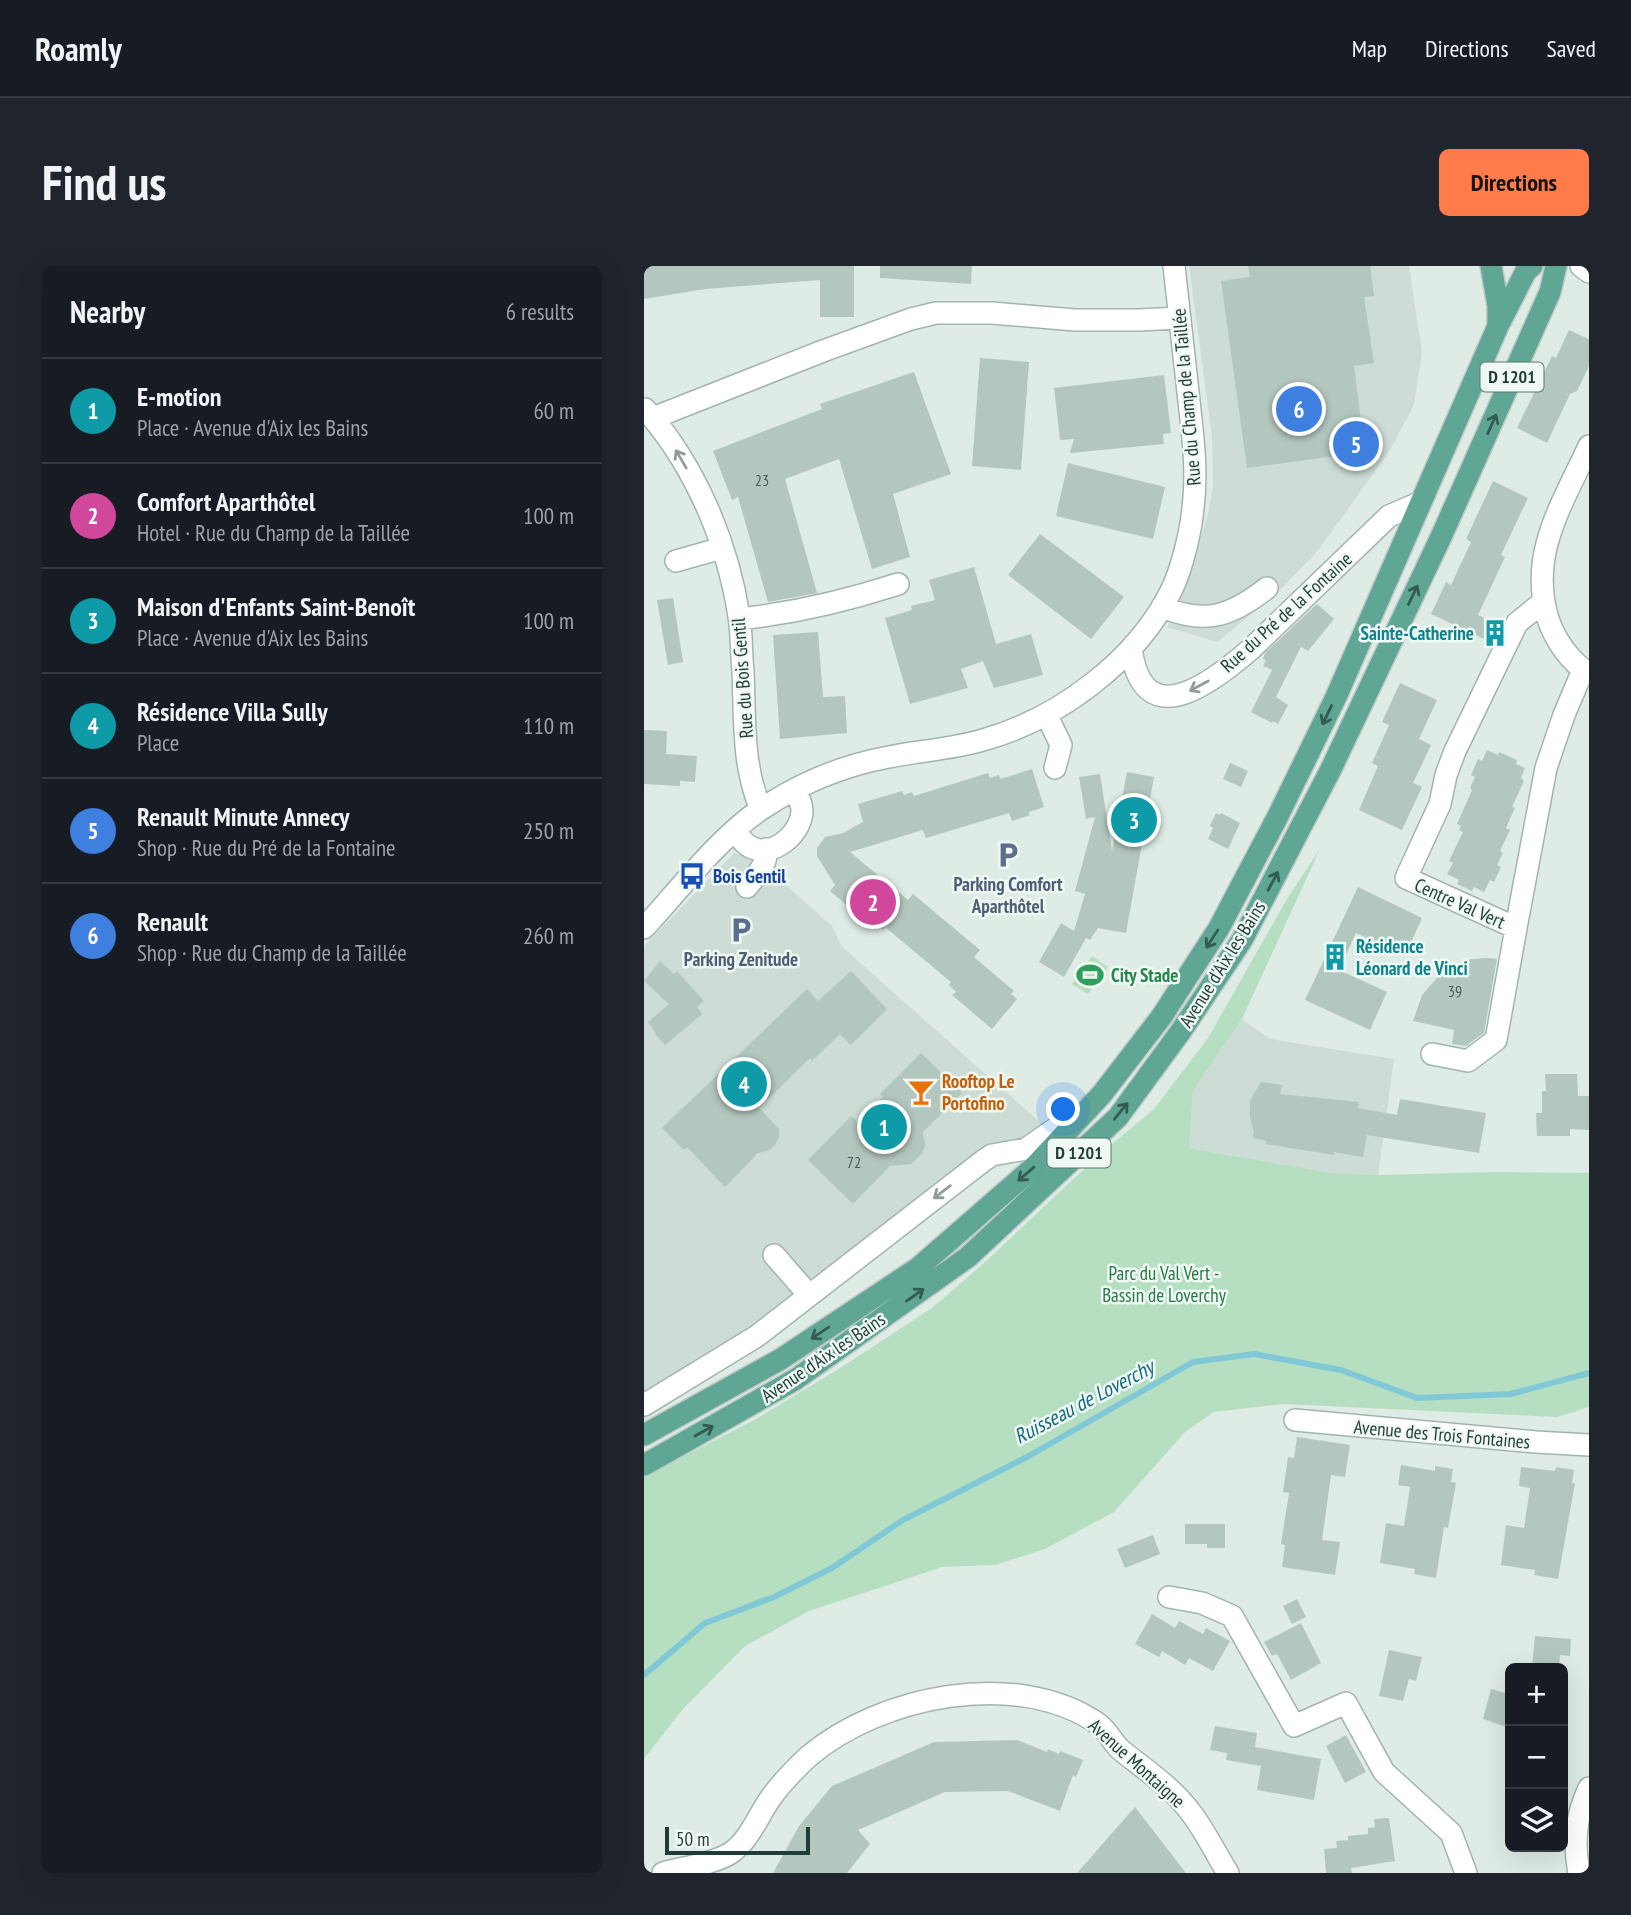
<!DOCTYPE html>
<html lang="en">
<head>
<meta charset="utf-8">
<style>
  body { margin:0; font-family:"PT Sans Narrow",sans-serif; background:#20242c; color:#f1f3f6 }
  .controls { position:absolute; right:21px; bottom:21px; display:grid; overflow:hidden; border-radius:10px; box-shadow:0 7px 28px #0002 }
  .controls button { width:63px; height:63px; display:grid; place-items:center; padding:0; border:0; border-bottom:2px solid #363941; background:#171b24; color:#f1f3f6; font:35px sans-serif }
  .scale { position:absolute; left:21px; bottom:18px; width:145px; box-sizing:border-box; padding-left:7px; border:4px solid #1f3d36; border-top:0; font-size:19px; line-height:24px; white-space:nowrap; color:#1f3d36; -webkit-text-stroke:5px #f0f8f4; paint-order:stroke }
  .you { position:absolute; left:420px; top:844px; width:24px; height:24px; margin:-18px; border:5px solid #fff; border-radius:50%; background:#1a73e8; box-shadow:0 0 0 10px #1a73e833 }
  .badge { display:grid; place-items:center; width:46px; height:46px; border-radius:50%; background:#ff7b4a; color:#fff; font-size:23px; font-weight:700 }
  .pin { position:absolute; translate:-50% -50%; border:4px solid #fff; box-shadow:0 2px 7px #0006 }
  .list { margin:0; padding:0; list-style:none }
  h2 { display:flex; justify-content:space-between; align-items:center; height:91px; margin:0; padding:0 28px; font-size:30px }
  h2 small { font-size:23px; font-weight:400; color:#9ea1a6 }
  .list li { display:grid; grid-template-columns:46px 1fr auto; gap:21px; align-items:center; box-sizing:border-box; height:105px; padding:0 28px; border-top:2px solid #363941 }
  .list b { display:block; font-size:26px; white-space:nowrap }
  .list p { margin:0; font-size:23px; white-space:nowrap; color:#9ea1a6 }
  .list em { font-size:23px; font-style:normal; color:#9ea1a6 }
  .icon { flex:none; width:38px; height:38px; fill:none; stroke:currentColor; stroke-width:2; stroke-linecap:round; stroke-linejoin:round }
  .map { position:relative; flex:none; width:945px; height:1607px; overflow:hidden; border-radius:10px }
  header { display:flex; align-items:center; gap:42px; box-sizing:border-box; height:98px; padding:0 35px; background:#171b24; border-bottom:2px solid #363941 }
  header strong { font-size:33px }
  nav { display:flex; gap:38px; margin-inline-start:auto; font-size:24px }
  .intro { display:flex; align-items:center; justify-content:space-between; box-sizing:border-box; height:168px; padding:0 42px }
  h1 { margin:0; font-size:49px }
  .button { padding:18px 32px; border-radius:10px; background:#ff7b4a; color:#111; font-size:24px; font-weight:700 }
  main { display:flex; gap:42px; padding:0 42px }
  aside { flex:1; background:#171b24; border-radius:10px; box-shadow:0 7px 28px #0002 }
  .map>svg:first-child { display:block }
  .built { fill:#cddcd5 }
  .green { fill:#b6dfc2 }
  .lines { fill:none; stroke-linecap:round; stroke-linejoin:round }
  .stream { stroke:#81c8d7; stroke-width:6 }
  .building { fill:#b4c7bf }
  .minor-casing { stroke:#a2b4ae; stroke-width:24 }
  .major-casing { stroke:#c0c9c7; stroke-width:24 }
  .minor { stroke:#fff; stroke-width:21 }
  .major { stroke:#5fa695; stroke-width:21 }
  .oneway { stroke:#325c52 }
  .oneway2 { stroke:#8f9e9a }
  .labels { text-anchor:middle; stroke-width:5; stroke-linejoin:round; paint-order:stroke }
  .number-label { font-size:16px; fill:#446058 }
  .shield { fill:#f0f8f4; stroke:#5e756f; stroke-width:2 }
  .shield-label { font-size:18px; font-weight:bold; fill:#1f3d36 }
  .street-label { font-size:19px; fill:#1f3d36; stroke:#f0f8f4 }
  .culture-label { font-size:19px; font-weight:bold; fill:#0d838f; stroke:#f0f8f4; text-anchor:end }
  .transit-label { font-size:19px; font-weight:bold; fill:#164399; stroke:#f0f8f4; text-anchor:start }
  .service-label { font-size:19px; font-weight:bold; fill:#4e5e75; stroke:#f0f8f4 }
  .leisure-label { font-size:19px; font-weight:bold; fill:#27864d; stroke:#f0f8f4; text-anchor:start }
  .food-label { font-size:19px; font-weight:bold; fill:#c56008; stroke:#f0f8f4; text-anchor:start }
  .park-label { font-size:19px; fill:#257847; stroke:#f0f8f4 }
  .water-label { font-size:21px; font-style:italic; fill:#136a7e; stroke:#f0f8f4 }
</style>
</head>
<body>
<header>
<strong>Roamly</strong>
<nav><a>Map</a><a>Directions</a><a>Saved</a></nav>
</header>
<div class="intro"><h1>Find us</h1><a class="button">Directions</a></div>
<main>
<aside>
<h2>Nearby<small>6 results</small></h2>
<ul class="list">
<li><span class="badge" style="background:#0f9aa8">1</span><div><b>E-motion</b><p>Place · Avenue d'Aix les Bains</p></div><em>60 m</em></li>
<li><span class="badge" style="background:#d1479c">2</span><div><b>Comfort Aparthôtel</b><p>Hotel · Rue du Champ de la Taillée</p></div><em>100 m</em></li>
<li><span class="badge" style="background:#0f9aa8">3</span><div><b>Maison d'Enfants Saint-Benoît</b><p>Place · Avenue d'Aix les Bains</p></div><em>100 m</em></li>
<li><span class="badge" style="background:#0f9aa8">4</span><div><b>Résidence Villa Sully</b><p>Place</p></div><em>110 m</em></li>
<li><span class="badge" style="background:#3f7fe0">5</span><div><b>Renault Minute Annecy</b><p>Shop · Rue du Pré de la Fontaine</p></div><em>250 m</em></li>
<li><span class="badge" style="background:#3f7fe0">6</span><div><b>Renault</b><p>Shop · Rue du Champ de la Taillée</p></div><em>260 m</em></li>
</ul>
</aside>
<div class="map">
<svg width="945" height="1607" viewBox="0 0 945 1607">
  <rect width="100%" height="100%" fill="#dfece6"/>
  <!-- built -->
  <path class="built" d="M545,0h220l13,86 -8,53 -25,47 -73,101 -41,42 -58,47 -50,-15 20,-46 21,-67 5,-28 -1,-49z
    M90,587l23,6 75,67 9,20 201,178 -209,168 -87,63 -102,65v-474z
    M598,753l28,20 124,20 -16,116 -46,-2 -143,-25 4,-57z"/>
  <!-- green -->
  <path class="green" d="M676,583l-78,170 -49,72 -4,57 143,25 47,2 113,-3 97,1v234l-32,10 -273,-13 -70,8 -29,20 -71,80 -69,37 -50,16 -53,2 -133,44 -64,35 -62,63 -39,50v-282l110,-57 91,-55 87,-57 52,-45 116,-109 54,-45 54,-71 80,-141z
    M448,690l16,11 -20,27 -16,-10z"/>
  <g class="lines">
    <!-- stream -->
    <path class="stream" d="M0,1409l61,-52 69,-26 58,-29 71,-48 124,-63 166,-95 61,-8 87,16 76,28 94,-4 78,-21"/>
  </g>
  <!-- building -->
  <path class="building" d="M0,0h210v51h-34v-37l-115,9 -61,10z
    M236,0h92l-1,18 -91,-6z
    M604,0h122l4,30 -10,1 10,66 -20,3 11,86 -118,16 -26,-187 29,-4z
    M925,64l20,9v27l-12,25 -7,3 -23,49 -30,-15 35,-72 4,2z
    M336,92l49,4 -8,108 -49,-4z
    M270,106l37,102 -58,20 17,63 -38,12 -33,-110 -54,20 32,114 -49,9 -30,-105 -6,3 -19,-49 109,-42 -2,-5z
    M520,109l7,58 -8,1 1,10 -94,9 4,-14 -14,1 -6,-52z
    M424,197l97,24 -12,52 -97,-23z
    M849,215l35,17 -27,57 4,2 -27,58 23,10 -8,18 -62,-29 15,-32 5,3 20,-43 -5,-3z
    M396,268l84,63 -33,42 -83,-64z
    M330,301l22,77 35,-10 12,41 -49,13 -11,-27 -22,8 7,19 -58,16 -25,-86 27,-8 -1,-4 24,-6 -6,-20z
    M29,332l10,64 -15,3 -11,-65z
    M673,338l17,15 -26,32 -7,-4 -25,50 12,8 -10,19 -5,-3 -1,2 -21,-11 21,-42 -9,-4 3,-6 -3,-1 2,-6z
    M174,366l5,65 22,-1 2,37 -67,6 -7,-104z
    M756,417l37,17 -18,39 12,6 -18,38 9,4 -20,43 -43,-20 19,-44 -6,-3 17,-38 -7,-3z
    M0,464l23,1 -1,23 31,2 -2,26 -15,-1v5l-36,-2z
    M843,484l11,5 1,-3 18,8 -1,4 9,4 -4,10 3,3 -12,26 3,1 -9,20 4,2 -10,21 3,2 -6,12 4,2 -7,15 -4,-2 -6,12 -10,-5 -2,4 -15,-7 2,-4 -12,-6 6,-11 -4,-2 14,-29 -4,-2 2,-4 -4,-2 15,-34 -2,-2 5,-11 -4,-2 7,-16 4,2z
    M586,497l18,8 -7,16 -18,-8z
    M388,503l12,38 -15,5 1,3 -18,6 -3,-8 -83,25 -3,-8 -73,22 58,48 5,-6 67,56 -6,7 40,34 -3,3 6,5 -25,30 -40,-34 4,-3 -7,-7 2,-3 -66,-55 -2,3 -7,-7 -3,4 -43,-36 5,-6 -18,-29v-8l8,-11 18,-4 20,-11 -5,-18 44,-13 2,4 8,-3 2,4 74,-23 2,5 9,-3 1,4z
    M483,506l27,5 -28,156 -28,-5 -8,12 -4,-2 -22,39 -25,-15 22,-39 13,8 11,-37 -10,-3 20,-74 -9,2 -7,-42 21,-3 12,77z
    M572,547l4,2 1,-2 19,10 -12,26 -20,-10 5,-11 -3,-2z
    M714,621l64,31 -17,38 -49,-23 -17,37 48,22 -17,38 -65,-30z
    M845,692l8,1 -13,74 -18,13 -14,-2 2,-14 -41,-9 9,-26 21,-24 28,-12z
    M16,695l14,13 3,-3 27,30 -7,6 5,7 -37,31 -10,-11 1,-1 -8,-11 21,-18 -25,-23z
    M207,705l36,38 -36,36 -11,-11 -28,27 -2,-3 -51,50 20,21v8l-4,8 -7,6 -10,2 -33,34 -38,-40 -3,3 -22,-22 145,-139 11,12z
    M277,787l41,40 -39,39 2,14 -4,9 -10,9 -21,2 -37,38 -45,-44 43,-44 7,6 25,-25 -3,-3z
    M901,808h32l1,22h11v34l-19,-1v7h-33l-1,-23h6v-22h4z
    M617,816l21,3 -2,9 79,8 -1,6 39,7 3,-16 86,14 -7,40 -112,-18 -4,22 -29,-5v3l-68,-11v-3l-13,-3 1,-6 -4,-15v-16z
    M653,1171l53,8 -5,32 -14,-2 -9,65 18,2 -5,33 -53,-8 3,-22 -4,-1 8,-51 -6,-1 5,-35 6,1z
    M757,1199l34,6v-5l18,3 -2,13 5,1 -8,45 -4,-1 -8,51 -22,-4 1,-5 -35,-6 6,-40 18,3 6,-39 -12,-2z
    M877,1201l34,4 1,-4 18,3 -2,13h3l-17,96 -24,-4 1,-5 -34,-5 5,-40 18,3 6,-40 -11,-2z
    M541,1258h40v24h-18v-4h-22z
    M509,1269l7,19 -35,14 -8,-19z
    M653,1333l9,18 -14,7 -9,-18z
    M508,1348l23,14 4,-7 24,13 3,-6 24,13 -17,30 -24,-13 -4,7 -23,-14 -3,6 -24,-13z
    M657,1357l20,40 -30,17 -14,-26 -5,2 -8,-14z
    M891,1370l36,3 -1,17 -10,-1 -1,13 -27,-1z
    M745,1384l33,7 -6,24 -7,-2 -6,22 -24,-5z
    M847,1423l17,5 -3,14 5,1v19l-27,-9z
    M571,1460l42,7 -2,14 66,12 -7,41 -57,-10 4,-24 -35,-6 1,-7 -17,-3z
    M702,1469l20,37 -21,11 -19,-37z
    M373,1474l30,12 1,-3 11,5 1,-3 23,9 -7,17 -3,-2 -13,36 -52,-20 -63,1 -87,38 12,14 -23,29h-74l26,-47 33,-40 102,-44z
    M491,1541l51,66h-109z
    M745,1552l6,43 -44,7 1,5h-26l-2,-24 13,-1 -1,-7 12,-1v-4l20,-2v-6l7,-1 -1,-8z"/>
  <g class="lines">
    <defs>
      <path id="minor" d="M937,0l8,6
        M1,143c50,56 83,134 94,208 3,18 2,36 4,54 2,45 -1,96 18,138
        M9,152l170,-67 88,-32 25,-6h56l83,7h63l42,-2
        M945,180c-26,57 -61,108 -41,173 8,23 21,41 41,55
        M32,295l46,-13
        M899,336l-26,21 -62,128 -9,24 -6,29 -34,74 110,50 30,-160 18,-53 19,-45
        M518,341c44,18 69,9 105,-19
        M96,353c54,-6 106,-18 158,-35
        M487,382c12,89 82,34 121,0l137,-132 30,-13
        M402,448l15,31 -6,23
        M91,565c5,7 11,16 21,18 21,6 46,-18 46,-38 0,-8 -4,-14 -6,-21
        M103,621c9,-12 21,-22 19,-38
        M0,662c34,-37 78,-94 119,-120 38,-25 82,-43 126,-51 31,-6 63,-8 94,-17 75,-21 154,-79 189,-151 10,-21 19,-58 21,-81 5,-39 -1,-78 -5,-116 -5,-42 -9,-84 -14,-126
        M788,788l36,7 28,-21 20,-112
        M130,989l35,40
        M0,1139l113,-69 226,-175 9,-6 34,-6 49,-34
        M651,1154l241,22 53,3
        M525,1331l33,6 30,13 62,110 52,-23 38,69 67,61 15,40
        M19,1607c20,-6 47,-8 66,-19 19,-11 29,-38 41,-55 11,-16 25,-30 39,-43 71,-60 207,-88 288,-33 11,7 15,20 25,28 25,20 51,37 70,63 14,19 24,40 36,59
        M935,1607c-6,-31 -3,-57 10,-85"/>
      <path id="major" d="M847,0l7,40v18
        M0,1169l137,-76 137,-91 117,-102 67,-72 60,-78 57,-88 59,-112 58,-119 162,-371 28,-55 6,-5
        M0,1199l152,-86 172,-122 150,-140 63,-86 61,-91 88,-169 111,-234 109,-245 6,-26"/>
    </defs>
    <!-- minor casing -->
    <use href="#minor" class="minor-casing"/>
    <!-- major casing -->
    <use href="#major" class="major-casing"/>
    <!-- minor -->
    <use href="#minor" class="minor"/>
    <!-- major -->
    <use href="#major" class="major"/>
  </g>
  <!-- one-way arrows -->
  <defs><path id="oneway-shaft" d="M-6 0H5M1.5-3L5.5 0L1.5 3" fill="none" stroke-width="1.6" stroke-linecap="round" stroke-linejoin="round" transform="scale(1.75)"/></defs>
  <g class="oneway">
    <use href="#oneway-shaft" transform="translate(848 158) rotate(-66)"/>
    <use href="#oneway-shaft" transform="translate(769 329) rotate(-64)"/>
    <use href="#oneway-shaft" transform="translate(683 449) rotate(116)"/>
    <use href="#oneway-shaft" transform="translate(629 615) rotate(-62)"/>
    <use href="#oneway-shaft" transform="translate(568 673) rotate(123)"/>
    <use href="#oneway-shaft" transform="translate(477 845) rotate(-51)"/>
    <use href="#oneway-shaft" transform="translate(382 908) rotate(139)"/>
    <use href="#oneway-shaft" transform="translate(271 1029) rotate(-35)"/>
    <use href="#oneway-shaft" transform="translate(176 1067) rotate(146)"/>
    <use href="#oneway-shaft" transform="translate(60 1165) rotate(-29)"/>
  </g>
  <g class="oneway2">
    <use href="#oneway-shaft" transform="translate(37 193) rotate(-120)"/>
    <use href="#oneway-shaft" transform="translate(555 420) rotate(152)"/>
    <use href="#oneway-shaft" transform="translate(298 926) rotate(143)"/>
  </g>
  <!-- icons -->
  <defs>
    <symbol id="building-bare" viewBox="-9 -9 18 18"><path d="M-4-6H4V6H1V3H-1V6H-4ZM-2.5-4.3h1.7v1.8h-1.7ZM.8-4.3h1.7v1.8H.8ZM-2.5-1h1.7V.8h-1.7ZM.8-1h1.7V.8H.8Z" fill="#0f9aa8" stroke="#f0f8f4" stroke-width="2.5" paint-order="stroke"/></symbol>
    <symbol id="parking-bare" viewBox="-9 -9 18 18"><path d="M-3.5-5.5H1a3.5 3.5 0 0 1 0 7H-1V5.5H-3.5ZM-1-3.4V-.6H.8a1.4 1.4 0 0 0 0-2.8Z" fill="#5c6f8a" stroke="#f0f8f4" stroke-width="2.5" paint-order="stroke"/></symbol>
    <symbol id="bus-bare" viewBox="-9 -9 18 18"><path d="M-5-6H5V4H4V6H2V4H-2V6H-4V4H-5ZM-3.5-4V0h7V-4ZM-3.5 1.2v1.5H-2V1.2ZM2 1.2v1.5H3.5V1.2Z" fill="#1a4fb4" stroke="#f0f8f4" stroke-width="2.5" paint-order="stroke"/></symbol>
    <symbol id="stadium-bare" viewBox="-9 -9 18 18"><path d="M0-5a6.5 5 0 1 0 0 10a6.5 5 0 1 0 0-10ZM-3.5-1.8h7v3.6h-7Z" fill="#2e9e5b" stroke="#f0f8f4" stroke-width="2.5" paint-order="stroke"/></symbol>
    <symbol id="bar-bare" viewBox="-9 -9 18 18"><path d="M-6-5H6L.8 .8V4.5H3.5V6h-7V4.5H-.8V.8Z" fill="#e8710a" stroke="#f0f8f4" stroke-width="2.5" paint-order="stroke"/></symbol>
  </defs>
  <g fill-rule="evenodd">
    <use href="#building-bare" x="832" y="348" width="38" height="38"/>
    <use href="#parking-bare" x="345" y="570" width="38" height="38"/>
    <use href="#bus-bare" x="29" y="591" width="38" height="38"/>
    <use href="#parking-bare" x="78" y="645" width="38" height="38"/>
    <use href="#building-bare" x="672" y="672" width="38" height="38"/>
    <use href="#stadium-bare" x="427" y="690" width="38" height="38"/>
    <use href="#bar-bare" x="258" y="807" width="38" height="38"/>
  </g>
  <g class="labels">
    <!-- number labels -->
    <g class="number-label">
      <text x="118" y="220">23</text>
      <text x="811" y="731">39</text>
      <text x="210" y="902">72</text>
    </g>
    <!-- shield labels -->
    <g class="shield">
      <rect x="836.5" y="96.5" width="63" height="29" rx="5"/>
      <rect x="403.5" y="872.5" width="63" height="29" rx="5"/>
    </g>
    <g class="shield-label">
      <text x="868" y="117">D 1201</text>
      <text x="435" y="893">D 1201</text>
    </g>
    <!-- street labels -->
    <g class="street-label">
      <text transform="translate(542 131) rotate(-95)" y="7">Rue du Champ de la Taillée</text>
      <text transform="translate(642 346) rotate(-42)" y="7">Rue du Pré de la Fontaine</text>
      <text transform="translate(98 412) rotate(-94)" y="7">Rue du Bois Gentil</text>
      <text transform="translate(816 637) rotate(24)" y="7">Centre Val Vert</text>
      <text transform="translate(578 698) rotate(-58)" y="7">Avenue d'Aix les Bains</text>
      <text transform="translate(179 1091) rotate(-34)" y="7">Avenue d'Aix les Bains</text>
      <text transform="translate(798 1168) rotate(5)" y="7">Avenue des Trois Fontaines</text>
      <text transform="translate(493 1497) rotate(42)" y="7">Avenue Montaigne</text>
    </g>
    <!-- culture labels -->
    <g class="culture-label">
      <text x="830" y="374">Sainte-Catherine</text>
      <text x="712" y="687" text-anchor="start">Résidence<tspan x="712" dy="22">Léonard de Vinci</tspan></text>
    </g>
    <!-- transit labels -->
    <g class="transit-label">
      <text x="69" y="617">Bois Gentil</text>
    </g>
    <!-- service labels -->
    <g class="service-label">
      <text x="364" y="625">Parking Comfort<tspan x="364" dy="22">Aparthôtel</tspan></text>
      <text x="97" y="700">Parking Zenitude</text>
    </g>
    <!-- leisure labels -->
    <g class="leisure-label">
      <text x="467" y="716">City Stade</text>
    </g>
    <!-- food labels -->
    <g class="food-label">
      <text x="298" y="822">Rooftop Le<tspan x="298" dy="22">Portofino</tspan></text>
    </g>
    <!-- park labels -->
    <g class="park-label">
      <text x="520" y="1014">Parc du Val Vert -<tspan x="520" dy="22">Bassin de Loverchy</tspan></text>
    </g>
    <!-- water labels -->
    <g class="water-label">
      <text transform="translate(440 1136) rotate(-28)" y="7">Ruisseau de Loverchy</text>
    </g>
  </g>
</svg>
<div class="controls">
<button>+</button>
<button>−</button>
<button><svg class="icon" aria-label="layers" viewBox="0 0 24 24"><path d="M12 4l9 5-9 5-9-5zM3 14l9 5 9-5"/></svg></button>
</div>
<div class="scale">50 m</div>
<div class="you"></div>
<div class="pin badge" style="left:240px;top:861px;background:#0f9aa8">1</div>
<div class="pin badge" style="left:229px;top:636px;background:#d1479c">2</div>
<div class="pin badge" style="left:490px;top:554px;background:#0f9aa8">3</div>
<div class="pin badge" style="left:100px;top:818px;background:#0f9aa8">4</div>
<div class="pin badge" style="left:712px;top:178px;background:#3f7fe0">5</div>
<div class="pin badge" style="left:655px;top:143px;background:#3f7fe0">6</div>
</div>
</main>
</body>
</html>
